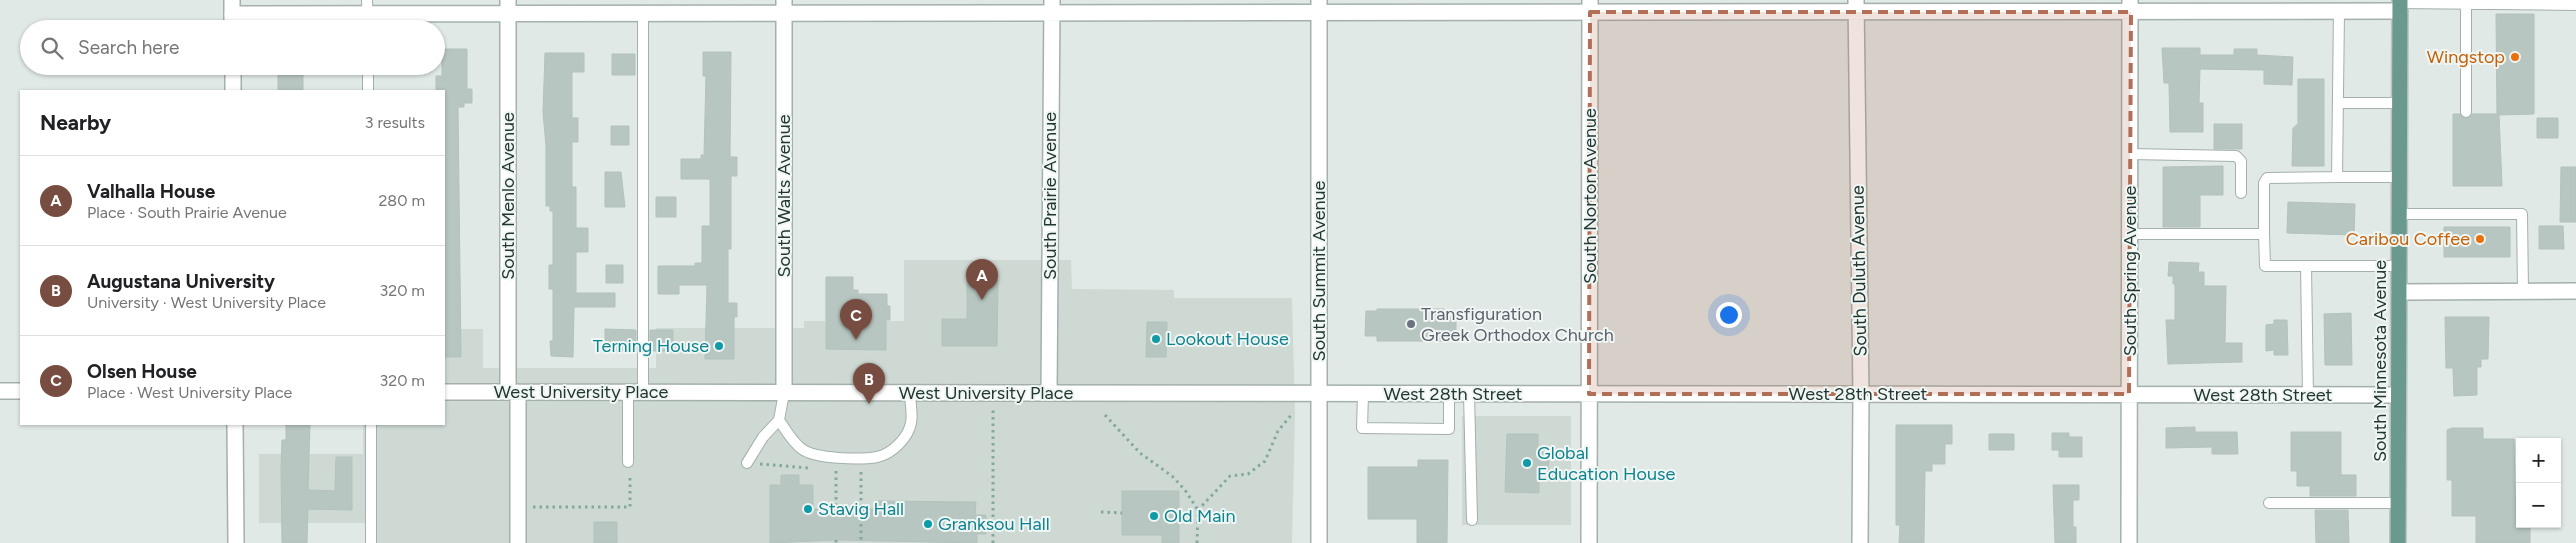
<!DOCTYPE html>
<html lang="en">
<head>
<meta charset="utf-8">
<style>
  body { margin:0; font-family:Figtree,sans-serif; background:#f2f2f2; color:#202124 }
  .controls { position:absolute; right:15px; bottom:15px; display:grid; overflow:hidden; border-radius:0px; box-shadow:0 1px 4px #0004 }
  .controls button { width:45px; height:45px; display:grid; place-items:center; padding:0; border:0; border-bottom:1px solid #e0e0e0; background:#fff; color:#202124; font:25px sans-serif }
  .you { position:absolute; left:1728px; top:314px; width:18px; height:18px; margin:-12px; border:4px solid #fff; border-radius:50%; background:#1a73e8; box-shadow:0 0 0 8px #1a73e833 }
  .badge { display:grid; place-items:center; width:32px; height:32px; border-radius:50%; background:#774d41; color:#fff; font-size:16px; font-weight:700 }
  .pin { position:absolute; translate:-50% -41px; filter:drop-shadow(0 1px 2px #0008) }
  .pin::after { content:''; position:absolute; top:26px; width:18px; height:15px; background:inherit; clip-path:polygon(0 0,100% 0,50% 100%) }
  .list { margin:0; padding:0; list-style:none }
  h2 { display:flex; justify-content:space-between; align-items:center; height:65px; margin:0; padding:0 20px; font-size:21px }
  h2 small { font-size:16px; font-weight:400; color:#757577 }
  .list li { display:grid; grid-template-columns:32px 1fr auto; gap:15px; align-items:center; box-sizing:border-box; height:90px; padding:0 20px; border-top:1px solid #e0e0e0 }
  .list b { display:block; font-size:19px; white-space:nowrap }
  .list p { margin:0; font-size:16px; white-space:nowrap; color:#757577 }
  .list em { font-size:16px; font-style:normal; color:#757577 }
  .icon { flex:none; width:28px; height:28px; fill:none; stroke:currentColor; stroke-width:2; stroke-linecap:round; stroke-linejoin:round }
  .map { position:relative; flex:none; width:2576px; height:543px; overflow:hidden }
  .search { position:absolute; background:#fff; box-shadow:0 1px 4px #0004; left:20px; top:20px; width:425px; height:55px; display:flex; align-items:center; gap:12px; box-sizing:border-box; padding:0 18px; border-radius:28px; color:#757577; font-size:19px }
  .panel { position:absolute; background:#fff; box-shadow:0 1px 4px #0004; left:20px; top:90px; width:425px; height:335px; border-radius:0px }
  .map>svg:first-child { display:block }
  .built { fill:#ced9d4 }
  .building { fill:#b8c6c1; stroke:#b3c2bb }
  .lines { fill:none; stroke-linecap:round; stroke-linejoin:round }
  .service-casing { stroke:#a3b0ab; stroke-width:12 }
  .minor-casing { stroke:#a3b0ab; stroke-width:18 }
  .tertiary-casing { stroke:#a3b0ab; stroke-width:18 }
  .primary-casing { stroke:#bdc3c1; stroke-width:18 }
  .path { stroke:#83a99d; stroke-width:3; stroke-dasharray:2.5 4; stroke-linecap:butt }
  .service { stroke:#fff; stroke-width:10 }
  .minor { stroke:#fff; stroke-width:15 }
  .tertiary { stroke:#fff; stroke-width:15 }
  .primary { stroke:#699a8d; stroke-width:15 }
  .marked { fill:#b26f57; fill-opacity:0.2; stroke:#b26f57; stroke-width:4; stroke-dasharray:10 6; stroke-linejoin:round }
  .food-dot { fill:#e8710a; stroke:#f0f6f3; stroke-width:2 }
  .worship-dot { fill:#6b7280; stroke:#f0f6f3; stroke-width:2 }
  .culture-dot { fill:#0f9aa8; stroke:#f0f6f3; stroke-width:2 }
  .labels { text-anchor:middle; stroke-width:4; stroke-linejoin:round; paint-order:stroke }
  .food-label { font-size:18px; fill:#c56008; stroke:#f0f6f3; text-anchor:end }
  .street-label { font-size:18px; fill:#223731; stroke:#f0f6f3 }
  .worship-label { font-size:18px; fill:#5b616d; stroke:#f0f6f3; text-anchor:start }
  .culture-label { font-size:18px; fill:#0d838f; stroke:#f0f6f3; text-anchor:start }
</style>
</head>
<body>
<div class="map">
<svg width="2576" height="543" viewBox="0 0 2576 543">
  <rect width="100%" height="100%" fill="#e0e9e5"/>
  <!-- built -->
  <path class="built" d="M904,260h167l1,29 102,1v8h118l3,116 -3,129h-926v-20h-107v-69h104v-30h81v-95h39v39h173v-40h148v-7h100z
    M1462,416h109v109h-109z"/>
  <!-- building -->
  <path class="building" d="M2496,14h38v100l-35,1 3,71h-49v-72h7l6,5 6,-5h25z
    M2162,48h38v7h34v-6h23v6l36,2 -1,28 -28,-1v-14l-64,-1 -1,34h4v29h-33l-1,-49h-5z
    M442,49h25v40h5v14h-8v4h-6l3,250h-17v-266h-8v-15h6z
    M703,52h28l-1,105h7v19h-6v73h-3v54h9v14h-3v42h-29l2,-74h-28v9h-21v-28h37v-3h7v-37h8v-47h-29v-20h20v-4h3l2,-79h-3z
    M545,53h39v19h-12v46h6v24h-6v45h4v41h12v24h-12v41h39v14h-41l-1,50 -22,-1 -1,-15h3v-52h-4v-24h4v-54h-3v-5h-4v-60l-3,-34z
    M612,54h23v21h-23z
    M278,66h25v25h-25z
    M2298,79h26v87h-32l1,-38 5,-4z
    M2537,118h21v20h-21z
    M2214,124h28v25h-28z
    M611,126h18v19h-18z
    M2223,166v29h-23v32h-37v-60z
    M2561,167h15v55h-16z
    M605,172h16l4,35h-20z
    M656,197h20v20h-20z
    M2288,202l67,2 -1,31 -67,-2z
    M2539,226h24l1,23h-25z
    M2444,227h66v30h-66z
    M2169,262l30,1 -1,9h6v14h22l-1,57h17v19l-74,2 -2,-44h9v-36h-2v-8h-5z
    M606,265h17v18h-17z
    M826,277h27v13h5v4h29v12h3v14h-4v30l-60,-1z
    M967,280h31l-1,66h-55v-27h25z
    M1377,309h67v8h12v15h-12v9h-67v-5h-12l1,-25h11z
    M2351,313l1,52h-27l-1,-51z
    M2445,317h44l-1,42h-7v8h-4v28l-23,1 -1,-28h-7z
    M2274,320h13l1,35h-14v-5l-8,1v-26l8,-1z
    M1147,322h20l-1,35h-20z
    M605,329l31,1v21h-31z
    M650,330h23v21h-23z
    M286,424h24l-2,66 27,1 1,-34h16v53l-44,-1 -1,34h-25l-1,-74 1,-29h4z
    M1896,425h56v19h-7v20h-13v7h-7l-1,72h-25l1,-18h-4z
    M2195,427v5h42l1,22h-26v-7l-46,1v-20z
    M2452,428h31v11h31l2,85h14v19h-54v-27h-24v-36h-5v-50z
    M2291,432h50v43h15v21h-46v-10h-13v-15h-6z
    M2052,433h17v4h13v20h-23v-7h-7z
    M1507,434h31v18h11l-1,22h-9v19l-34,-1z
    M1989,434h25v16h-25z
    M1418,460h30l-1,83h-30v-24h-49v-52h50z
    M781,475h18v10h14v24h65v-8l98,1 -1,13h11v19h-9v9l-141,-3 -66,3v-58h11z
    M2053,485h26v15h-6v27h3v16h-21z
    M1122,491h57v52h-17v-8h-40z
    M2315,510h33l1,33h-33z
    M594,522h23v21h-23z"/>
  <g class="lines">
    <defs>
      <path id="service" d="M367,0l1,29
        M2400,3l176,2
        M2466,4v108
        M2339,11l-2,166h62
        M643,13v379
        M368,66v25
        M2338,103h62
        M2130,154l106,2 5,5v32
        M2399,214h123l1,77
        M2130,234h134l1,32h41
        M2264,234v-51l3,-5 70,-1
        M628,392v70
        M784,393l-5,27c7,10 13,22 23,29 13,10 59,11 75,8 15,-3 31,-19 34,-34 2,-9 -1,-21 -1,-30
        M1363,394l-1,34 87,1v-35
        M1469,394l3,126
        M2308,395l-2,-129h93
        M747,463l16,-26 16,-17
        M2269,503h129
        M371,543v-119"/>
      <path id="minor" d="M508,0v392
        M784,0v393
        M1856,0l5,394 -1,149
        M232,14l2168,-3
        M2399,292l177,-1
        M0,391h21
        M444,392l1954,3
        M518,392v151
        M1049,393l3,-393
        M1589,543l1,-543
        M2129,543l1,-543"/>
      <path id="tertiary" d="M232,0v29
        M1319,0v543
        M233,66v25
        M235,424l1,119"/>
      <path id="primary" d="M2398,543l2,-543"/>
    </defs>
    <!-- service casing -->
    <use href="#service" class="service-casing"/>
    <!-- minor casing -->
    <use href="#minor" class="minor-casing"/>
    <!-- tertiary casing -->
    <use href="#tertiary" class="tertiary-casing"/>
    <!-- primary casing -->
    <use href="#primary" class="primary-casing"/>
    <!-- path -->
    <path class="path" d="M1105,415l35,38 32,23 13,14 13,20
      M760,464l49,4
      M836,471v38
      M861,472v71
      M533,507h97v-32
      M1101,512l21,1
      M836,540v3
      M993,543v-134
      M1197,543l1,-33 32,-34 18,-2 17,-13 13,-30 14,-17"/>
    <!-- service -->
    <use href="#service" class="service"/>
    <!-- minor -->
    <use href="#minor" class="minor"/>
    <!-- tertiary -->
    <use href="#tertiary" class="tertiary"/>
    <!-- primary -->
    <use href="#primary" class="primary"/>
  </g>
  <!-- marked area -->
  <path class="marked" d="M1590,12h541l-2,382h-540z"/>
  <!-- markers -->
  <g class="food-dot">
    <circle cx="2515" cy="57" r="5"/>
    <circle cx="2480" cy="239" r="5"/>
  </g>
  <circle class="worship-dot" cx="1411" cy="324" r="5"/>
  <g class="culture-dot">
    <circle cx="1156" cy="339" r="5"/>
    <circle cx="719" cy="346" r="5"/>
    <circle cx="1527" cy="463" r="5"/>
    <circle cx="808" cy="509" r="5"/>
    <circle cx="1154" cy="516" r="5"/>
    <circle cx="928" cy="524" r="5"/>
  </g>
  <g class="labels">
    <!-- food labels -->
    <g class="food-label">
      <text x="2505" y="63">Wingstop</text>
      <text x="2470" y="245">Caribou Coffee</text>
    </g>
    <!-- street labels -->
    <g class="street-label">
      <text transform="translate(508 196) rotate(-90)" y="6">South Menlo Avenue</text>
      <text transform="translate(784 196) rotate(-90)" y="6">South Walts Avenue</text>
      <text transform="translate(1050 196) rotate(-90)" y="6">South Prairie Avenue</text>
      <text transform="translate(1590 196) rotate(-90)" y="6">South Norton Avenue</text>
      <text transform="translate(1319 271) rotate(-90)" y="6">South Summit Avenue</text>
      <text transform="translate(1859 271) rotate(-91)" y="6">South Duluth Avenue</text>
      <text transform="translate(2130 271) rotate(-90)" y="6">South Spring Avenue</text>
      <text transform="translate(2380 361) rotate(-90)" y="6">South Minnesota Avenue</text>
      <text x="581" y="398">West University Place</text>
      <text x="986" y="399">West University Place</text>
      <text x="1453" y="400">West 28th Street</text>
      <text x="1858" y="400">West 28th Street</text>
      <text x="2263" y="401">West 28th Street</text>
    </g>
    <!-- worship labels -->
    <g class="worship-label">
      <text x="1421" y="320">Transfiguration<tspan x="1421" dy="21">Greek Orthodox Church</tspan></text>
    </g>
    <!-- culture labels -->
    <g class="culture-label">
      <text x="1166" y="345">Lookout House</text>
      <text x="709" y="352" text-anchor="end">Terning House</text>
      <text x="1537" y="459">Global<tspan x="1537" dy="21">Education House</tspan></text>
      <text x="818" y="515">Stavig Hall</text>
      <text x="1164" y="522">Old Main</text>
      <text x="938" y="530">Granksou Hall</text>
    </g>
  </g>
</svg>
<div class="controls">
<button>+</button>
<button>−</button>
</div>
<div class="you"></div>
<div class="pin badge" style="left:982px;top:300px">A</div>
<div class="pin badge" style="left:869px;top:404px">B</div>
<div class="pin badge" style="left:856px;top:340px">C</div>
<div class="search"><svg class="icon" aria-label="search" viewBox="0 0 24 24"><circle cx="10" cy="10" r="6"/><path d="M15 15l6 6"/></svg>Search here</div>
<section class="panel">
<h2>Nearby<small>3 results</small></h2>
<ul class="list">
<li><span class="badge">A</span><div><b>Valhalla House</b><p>Place · South Prairie Avenue</p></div><em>280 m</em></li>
<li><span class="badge">B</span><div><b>Augustana University</b><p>University · West University Place</p></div><em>320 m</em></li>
<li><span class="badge">C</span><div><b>Olsen House</b><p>Place · West University Place</p></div><em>320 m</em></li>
</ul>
</section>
</div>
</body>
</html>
